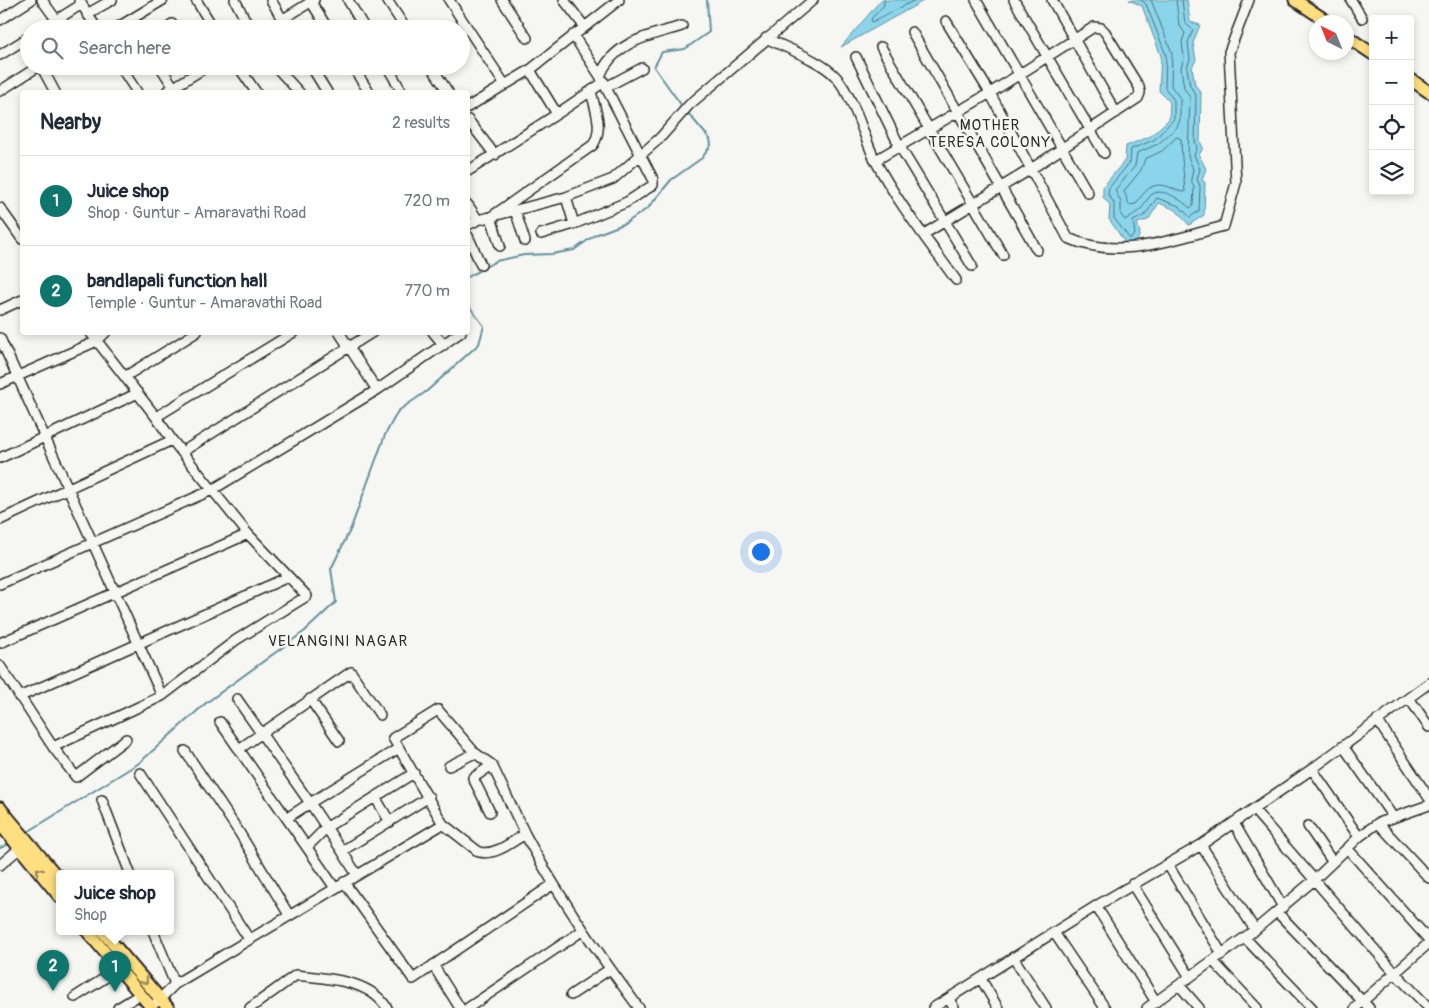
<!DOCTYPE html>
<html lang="en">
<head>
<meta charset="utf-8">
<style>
  body { margin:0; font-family:Pangolin,sans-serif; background:#f6f6f7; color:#1f2937 }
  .controls { position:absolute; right:15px; top:15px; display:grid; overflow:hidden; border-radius:5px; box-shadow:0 2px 8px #0003 }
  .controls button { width:45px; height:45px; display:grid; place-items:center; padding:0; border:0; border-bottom:1px solid #e0e1e3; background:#fff; color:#1f2937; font:25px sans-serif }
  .compass { position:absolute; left:1309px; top:15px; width:45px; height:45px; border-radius:50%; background:#fff; box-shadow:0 2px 8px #0003; rotate:317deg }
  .you { position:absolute; left:760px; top:551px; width:18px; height:18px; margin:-12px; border:4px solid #fff; border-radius:50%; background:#1a73e8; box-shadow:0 0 0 8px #1a73e833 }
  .badge { display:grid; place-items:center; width:32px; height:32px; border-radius:50%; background:#0f766e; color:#fff; font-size:16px; font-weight:700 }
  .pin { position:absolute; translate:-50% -41px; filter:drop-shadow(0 1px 2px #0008) }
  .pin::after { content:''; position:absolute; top:26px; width:18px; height:15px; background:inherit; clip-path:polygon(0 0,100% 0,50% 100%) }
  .popup { position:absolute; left:56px; top:870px; width:118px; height:65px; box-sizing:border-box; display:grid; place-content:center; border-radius:5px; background:#fff; filter:drop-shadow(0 1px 4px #0005); font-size:16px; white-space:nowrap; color:#747a83 }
  .popup b { font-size:19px; color:#1f2937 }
  .popup::after { content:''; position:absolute; left:50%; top:100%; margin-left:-10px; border:10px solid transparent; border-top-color:#fff }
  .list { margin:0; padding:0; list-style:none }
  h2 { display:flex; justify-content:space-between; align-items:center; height:65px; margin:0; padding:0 20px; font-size:21px }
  h2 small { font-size:16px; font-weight:400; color:#747a83 }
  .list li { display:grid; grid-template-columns:32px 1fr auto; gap:15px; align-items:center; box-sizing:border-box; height:90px; padding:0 20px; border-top:1px solid #e0e1e3 }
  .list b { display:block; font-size:19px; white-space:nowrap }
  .list p { margin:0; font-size:16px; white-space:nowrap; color:#747a83 }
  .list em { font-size:16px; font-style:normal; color:#747a83 }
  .icon { flex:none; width:28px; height:28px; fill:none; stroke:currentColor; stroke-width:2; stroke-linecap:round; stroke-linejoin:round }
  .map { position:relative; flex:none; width:1429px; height:1008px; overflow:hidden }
  .search { position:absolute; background:#fff; box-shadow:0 2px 8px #0003; left:20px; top:20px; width:450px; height:55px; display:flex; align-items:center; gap:12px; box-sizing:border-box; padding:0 18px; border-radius:28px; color:#747a83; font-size:19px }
  .panel { position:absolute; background:#fff; box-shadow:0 2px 8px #0003; left:20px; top:90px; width:450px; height:245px; border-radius:5px }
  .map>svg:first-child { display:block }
  .water { fill:#8ad5eb; stroke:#64919e }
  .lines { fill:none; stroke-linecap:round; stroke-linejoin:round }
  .shore { stroke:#516f78; stroke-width:1 }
  .stream { stroke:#64919e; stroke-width:2 }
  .minor-casing { stroke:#2b2b2b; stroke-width:12 }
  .major-casing { stroke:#2b2b2b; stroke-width:15 }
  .minor { stroke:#f6f6f2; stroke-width:9 }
  .major { stroke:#ffdf80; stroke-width:11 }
  .oneway { stroke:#958556 }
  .labels { text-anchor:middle; stroke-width:4.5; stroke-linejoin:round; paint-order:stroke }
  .neighbourhood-label { font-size:15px; letter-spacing:1px; fill:#2b2b2b; stroke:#f6f6f2 }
</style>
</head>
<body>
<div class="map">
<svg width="1429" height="1008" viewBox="0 0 1429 1008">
  <rect width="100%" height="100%" fill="#f6f6f2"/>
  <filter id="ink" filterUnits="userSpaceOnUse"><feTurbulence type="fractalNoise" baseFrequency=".02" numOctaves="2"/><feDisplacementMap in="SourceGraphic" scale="10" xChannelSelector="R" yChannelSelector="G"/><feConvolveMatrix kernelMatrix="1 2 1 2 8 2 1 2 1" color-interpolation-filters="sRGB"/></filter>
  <g filter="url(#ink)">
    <!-- water -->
    <path class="water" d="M881,0h44l-84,47z
      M1129,0h58l3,22 10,3 -7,18 3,17 -4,7 3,18 6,7 -1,49 3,7 -4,7 7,14 -4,10 3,4 -1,32 -15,10 -13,-15 -17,-7 -11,17 -11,3 3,10 -4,11h-10l-17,-25 1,-14 -7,-8v-10l22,-27 1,-14 25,-10 18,-17 1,-17 -11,-11 2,-35 -19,-50z"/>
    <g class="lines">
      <!-- shore -->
      <path class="shore" d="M884,0v5l-13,14 1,3 43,-22
        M1141,0l5,4 20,51 -1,33 9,12v19l-20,21 -23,9 -1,13 -21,26 -1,6 6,9v15l16,21 5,-5 -2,-13 12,-6 12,-17 22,8 11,11 9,-6 1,-25 -3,-7 3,-10 -6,-14 3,-7 -2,-7 1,-46 -6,-9 -3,-18 3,-9 -2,-17 5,-12 -8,-7 -3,-23
        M1151,0l21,53 -1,33 9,12v22l-3,7 -19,17 -21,9 -2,13 -20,24 6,12v13l4,5c4,-3 13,-8 16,-11 4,-3 5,-10 9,-13 11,-11 31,4 40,12l3,-2 1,-18 -3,-9 2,-10 -5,-13 2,-59 -6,-9 -3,-20 3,-10 -2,-16 3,-9 -6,-8 -3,-25
        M1177,137l4,2c0,18 3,35 4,53 -4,0 -6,-1 -11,-3 -19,-9 -27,-2 -38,15l-7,1 -5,-14 17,-21 4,-11 17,-8z"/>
      <!-- stream -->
      <path class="stream" d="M682,106l-28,-39 8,-15 23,-3 24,-17 -2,-32
        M468,277l28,-16 28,-6 28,-1 22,-4 21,-15 31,-12 22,-15 23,-28 31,-22 9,-13 -1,-6 -23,-27
        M26,833l113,-70 67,-60 99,-72 31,-29 -5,-33 20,-41 34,-93 13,-24 29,-20 52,-47 5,-18 -16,-21
        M0,848l11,-5"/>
      <defs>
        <path id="minor" d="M42,0l21,29
          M79,0l18,29
          M196,0l18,29
          M235,0l15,29
          M271,0l17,29
          M310,0l18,29
          M348,0l17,29
          M387,0l19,29
          M449,0l56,85
          M502,0l25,38
          M564,0l20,26
          M976,0l112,193
          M1014,0l90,153
          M1052,0l64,113
          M1351,0l11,18
          M87,14l25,-14
          M0,20l31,-20
          M946,21l44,72 78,145c50,23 107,1 156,-12l12,-43 -7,-131 20,-52
          M172,24l4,5
          M42,29l40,-25
          M115,29l48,-29
          M267,29l47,-29
          M912,32l125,218
          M573,35l27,41
          M766,38c20,10 56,23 70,39 18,21 27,58 39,83 22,42 53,81 81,120
          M881,47l122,208
          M0,55l29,-18
          M856,57l44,90 72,119
          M41,66l14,26
          M120,66l17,26
          M160,66l16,25
          M238,66l18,26
          M275,66l24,26
          M311,66l16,26
          M352,66l17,26
          M387,66l15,26
          M431,66l17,26
          M530,70l27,44 47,-32
          M606,87l36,-19
          M0,91l39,-25
          M166,92l42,-26
          M468,107l62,-37 89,-70
          M468,120l27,35
          M876,160l114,-67 104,-66 7,1 4,4 34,55 1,6 -2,5 -107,71 -107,65
          M468,171l89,-57
          M468,205l10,15 88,-23 47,-18 47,-41 29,-33 124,-105
          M0,208l22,31
          M515,210l10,31
          M574,224l53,-22 26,-17v-6l-53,-103c14,-35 49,-40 82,-50
          M468,225l10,-5
          M541,234l33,-10 -8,-27
          M468,236l13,29
          M500,246l-9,-29 102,-72c11,-17 2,-35 -2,-54
          M0,310l22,-10
          M90,332l66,85
          M339,332l38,58
          M433,332l11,13
          M0,338l162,358
          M126,376l71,-44
          M0,384l97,-43 9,-9
          M182,452l191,-120
          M0,458l138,-65
          M0,520l172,-80 -16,-23 138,-85
          M0,584l212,-94 165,-100 84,-58
          M0,643l248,-109
          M0,666l53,81 23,30 50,-38
          M19,697l269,-120
          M1409,698l20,29
          M237,699l73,104 89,-55
          M310,699l29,42
          M1377,720l52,78
          M220,722l115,166
          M1343,746l50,71
          M53,747l109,-51 74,-56 71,-44 -59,-62 -76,-94
          M239,749l112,-77 29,43
          M185,751l54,81 50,83
          M492,765l33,69
          M449,766l26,-13
          M1312,769l47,68
          M140,773l109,166
          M375,797l15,25
          M102,800l28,73
          M1254,810l141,163 34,35
          M287,818l23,-15 32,48
          M1234,823l49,84
          M1378,823l51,55
          M443,824l-50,-86 45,-28 37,43 17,12 -19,13 17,34
          M1308,826l24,35
          M1201,845l54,85
          M307,847l20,-20 87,-54
          M1347,848l82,92
          M0,865l20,-17
          M1168,865l54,89
          M357,875l-15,-24 87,-54
          M344,882l69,97 139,-94
          M1132,884l58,93
          M1096,906l60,96
          M1277,912l92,96
          M153,931l22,53
          M1055,934l50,74
          M1245,938l67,70
          M1013,957l33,51
          M1213,961l44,47
          M433,965l27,43
          M981,979l17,29
          M1179,985l20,23
          M571,995l39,-26
          M75,997l44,-28
          M949,999l5,9
          M157,1002l18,-18 268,-160 36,28c16,4 33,-10 46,-18 33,62 72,118 114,174
          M118,1008l23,-14
          M250,1008l46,-33c31,4 73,4 91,33
          M468,1008l114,-77
          M933,1008l163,-102 105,-61 111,-76 117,-86
          M1147,1008l108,-78 59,-50 45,-43 19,-14 51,-18
          M1355,1008l74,-65"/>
        <path id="major" d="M1295,0l33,22
          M1346,36l27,18
          M1410,79l19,13
          M0,808l60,72
          M0,824l60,73
          M87,931l65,77
          M102,931l66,77"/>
      </defs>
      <!-- minor casing -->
      <use href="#minor" class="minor-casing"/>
      <!-- major casing -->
      <use href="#major" class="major-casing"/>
      <!-- minor -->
      <use href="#minor" class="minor"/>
      <!-- major -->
      <use href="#major" class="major"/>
    </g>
    <!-- one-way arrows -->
    <defs><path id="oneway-chevron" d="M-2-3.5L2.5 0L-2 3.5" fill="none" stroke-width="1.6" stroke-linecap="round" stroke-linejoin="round" transform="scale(1.25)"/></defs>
    <g class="oneway">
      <use href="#oneway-chevron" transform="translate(39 871) rotate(-129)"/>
      <use href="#oneway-chevron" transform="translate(145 981) rotate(49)"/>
    </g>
  </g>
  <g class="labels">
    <!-- neighbourhood labels -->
    <g class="neighbourhood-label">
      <text x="990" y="130">MOTHER<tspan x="990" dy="17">TERESA COLONY</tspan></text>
      <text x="338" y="646">VELANGINI NAGAR</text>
    </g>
  </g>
</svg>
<div class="controls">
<button>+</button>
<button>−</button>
<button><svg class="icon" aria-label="locate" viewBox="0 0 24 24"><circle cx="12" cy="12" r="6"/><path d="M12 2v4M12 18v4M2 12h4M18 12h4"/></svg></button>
<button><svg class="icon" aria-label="layers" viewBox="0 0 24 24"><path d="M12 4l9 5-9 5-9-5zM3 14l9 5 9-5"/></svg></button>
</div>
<svg class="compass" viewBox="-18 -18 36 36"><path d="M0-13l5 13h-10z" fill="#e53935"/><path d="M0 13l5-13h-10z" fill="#747a83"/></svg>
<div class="you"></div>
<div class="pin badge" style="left:115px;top:992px">1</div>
<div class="popup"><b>Juice shop</b>Shop</div>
<div class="pin badge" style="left:53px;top:991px">2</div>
<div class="search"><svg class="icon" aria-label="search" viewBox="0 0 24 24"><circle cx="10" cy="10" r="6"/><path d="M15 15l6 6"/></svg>Search here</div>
<section class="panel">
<h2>Nearby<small>2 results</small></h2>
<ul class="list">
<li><span class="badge">1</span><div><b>Juice shop</b><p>Shop · Guntur - Amaravathi Road</p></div><em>720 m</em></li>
<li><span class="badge">2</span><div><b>bandlapali function hall</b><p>Temple · Guntur - Amaravathi Road</p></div><em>770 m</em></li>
</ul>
</section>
</div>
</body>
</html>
